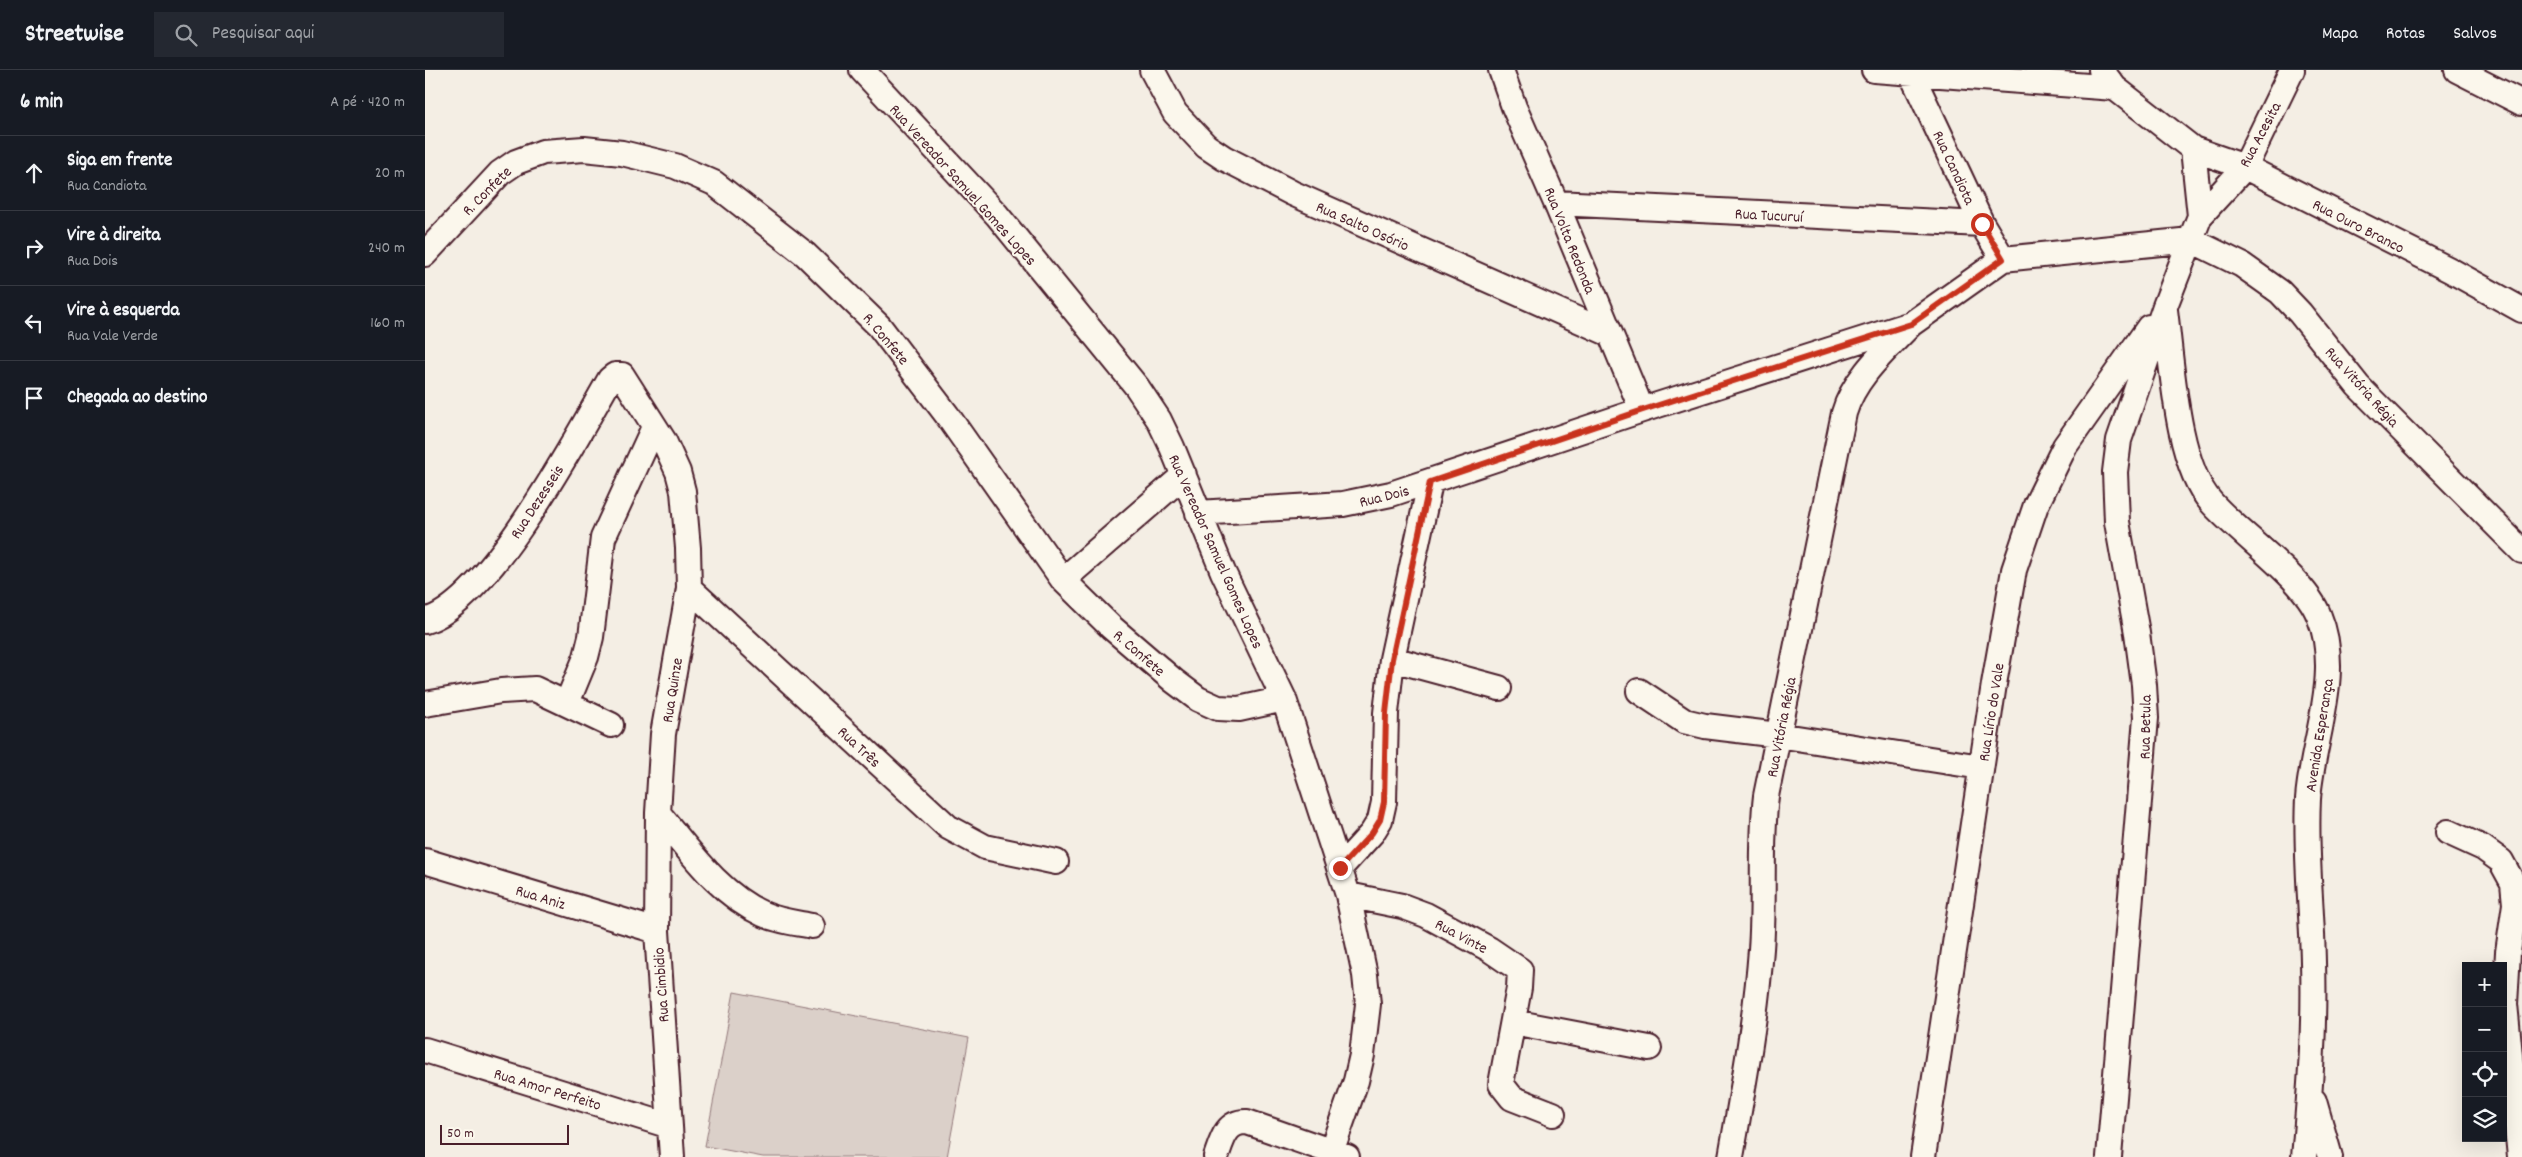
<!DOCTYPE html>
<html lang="pt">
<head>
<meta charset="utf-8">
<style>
  body { margin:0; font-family:Dekko,sans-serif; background:#242831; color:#f1f3f6 }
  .controls { position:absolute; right:15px; bottom:15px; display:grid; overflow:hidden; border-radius:0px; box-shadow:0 5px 20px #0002 }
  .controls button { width:45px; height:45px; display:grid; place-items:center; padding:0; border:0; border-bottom:1px solid #363941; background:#171b24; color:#f1f3f6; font:25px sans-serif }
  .scale { position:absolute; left:15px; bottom:12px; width:129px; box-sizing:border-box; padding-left:5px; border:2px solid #4a1f2b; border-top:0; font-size:14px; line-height:18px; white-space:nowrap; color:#4a1f2b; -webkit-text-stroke:4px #fbf7ec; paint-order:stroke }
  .stop { position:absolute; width:15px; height:15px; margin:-11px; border:4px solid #c8321e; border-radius:50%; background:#fff }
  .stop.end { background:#c8321e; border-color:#fff; box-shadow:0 1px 5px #0008 }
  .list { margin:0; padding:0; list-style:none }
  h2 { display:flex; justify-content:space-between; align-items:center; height:65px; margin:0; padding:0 20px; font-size:21px }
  h2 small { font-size:16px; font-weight:400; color:#9ea1a6 }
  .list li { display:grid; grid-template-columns:32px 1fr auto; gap:15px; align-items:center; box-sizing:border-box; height:75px; padding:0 20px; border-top:1px solid #363941 }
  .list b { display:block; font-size:19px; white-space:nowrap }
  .list p { margin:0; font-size:16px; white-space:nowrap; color:#9ea1a6 }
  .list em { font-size:16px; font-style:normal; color:#9ea1a6 }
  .icon { flex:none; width:28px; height:28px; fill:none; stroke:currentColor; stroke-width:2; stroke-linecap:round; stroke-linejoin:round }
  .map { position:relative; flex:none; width:2097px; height:1087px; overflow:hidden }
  header { display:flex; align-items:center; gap:30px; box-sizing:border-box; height:70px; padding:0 25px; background:#171b24; border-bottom:1px solid #363941 }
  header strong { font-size:24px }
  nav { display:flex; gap:28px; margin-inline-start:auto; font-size:18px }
  .search { width:350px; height:45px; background:#242831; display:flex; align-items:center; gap:12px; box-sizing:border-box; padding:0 18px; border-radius:0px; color:#9ea1a6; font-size:19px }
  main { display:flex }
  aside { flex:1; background:#171b24 }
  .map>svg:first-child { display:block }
  .pitch { fill:#dbd0c9; stroke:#92787a }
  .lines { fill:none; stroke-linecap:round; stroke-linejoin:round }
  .minor-casing { stroke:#4a1f2b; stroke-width:28 }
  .minor { stroke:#fbf7ec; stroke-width:24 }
  .route { stroke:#c8321e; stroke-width:6 }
  .labels { text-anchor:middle; stroke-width:4; stroke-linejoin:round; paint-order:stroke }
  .street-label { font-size:16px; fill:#4a1f2b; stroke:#fbf7ec }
</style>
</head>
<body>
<header>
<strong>Streetwise</strong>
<div class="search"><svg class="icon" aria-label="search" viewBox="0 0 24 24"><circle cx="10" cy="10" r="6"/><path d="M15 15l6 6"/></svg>Pesquisar aqui</div>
<nav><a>Mapa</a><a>Rotas</a><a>Salvos</a></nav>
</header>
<main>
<aside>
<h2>6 min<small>A pé · 420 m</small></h2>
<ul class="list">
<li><svg class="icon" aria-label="ahead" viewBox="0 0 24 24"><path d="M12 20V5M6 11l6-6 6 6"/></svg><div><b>Siga em frente</b><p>Rua Candiota</p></div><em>20 m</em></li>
<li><svg class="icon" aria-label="right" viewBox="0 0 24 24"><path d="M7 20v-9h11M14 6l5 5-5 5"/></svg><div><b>Vire à direita</b><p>Rua Dois</p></div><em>240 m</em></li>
<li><svg class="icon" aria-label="left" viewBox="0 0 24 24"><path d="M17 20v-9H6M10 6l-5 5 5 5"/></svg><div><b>Vire à esquerda</b><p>Rua Vale Verde</p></div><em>160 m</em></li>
<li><svg class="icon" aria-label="arrive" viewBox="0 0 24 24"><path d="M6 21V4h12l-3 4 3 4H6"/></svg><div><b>Chegada ao destino</b></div></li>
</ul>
</aside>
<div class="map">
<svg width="2097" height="1087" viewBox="0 0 2097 1087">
  <rect width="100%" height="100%" fill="#f4eee4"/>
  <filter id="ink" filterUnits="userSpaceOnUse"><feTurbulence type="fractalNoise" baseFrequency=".02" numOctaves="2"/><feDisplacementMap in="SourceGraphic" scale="10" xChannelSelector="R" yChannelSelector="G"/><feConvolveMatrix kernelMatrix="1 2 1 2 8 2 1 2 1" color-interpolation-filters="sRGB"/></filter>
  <g filter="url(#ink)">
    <!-- pitch -->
    <path class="pitch" d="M309,922l235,46 -22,119h-184l-58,-11z"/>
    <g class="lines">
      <defs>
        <path id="minor" d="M437,0l135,145 140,172 22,33 13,27 51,125 61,127 64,196 17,80 3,29 -6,51 -6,26 -25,71
          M727,0l23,43 31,33 18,12 68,35 318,141
          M1076,0l13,37 42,96 86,207
          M1449,0l241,18
          M1676,0l14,18 78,61 7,67
          M2032,0l65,33
          M1486,3l71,151 21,35
          M1768,79l52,18 205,103 72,40
          M1131,133l426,21
          M0,184l75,-81 16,-11 27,-10 41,-3 38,4 53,13 39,17 91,71 74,72 68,89 116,165 48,47 63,54 24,18 20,9 21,1 45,-10
          M1740,240c7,52 11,153 46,192 29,33 93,75 108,114 24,58 -7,124 -11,183 -3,54 4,109 5,163 2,65 -3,130 -9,195
          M773,443l145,-9 48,-10 251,-84 269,-86 92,-65 188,-19 51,25 38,27 20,21 58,73 164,165
          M638,510l121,-105
          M264,518l259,239 37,20 71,15
          M0,551c64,-18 151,-183 185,-242l5,-4h7l42,66 14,31 5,19 5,57 1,40 -26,146 -5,79c31,37 61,81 105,101 15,7 34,9 49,12
          M967,589l107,29
          M1214,621l45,30 21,5 73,9 203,32
          M142,633l19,-46 5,-20 12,-99 51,-111
          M0,634l76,-13 34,-2 76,36
          M233,743l-1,118 15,226
          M2023,762l35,16 18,13 12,22 2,21 -7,48 -3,52 15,153
          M0,791l232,70
          M915,798l32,-35 8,-13 4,-18 2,-89 6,-54 38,-176
          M923,825l54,11 24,9 63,34 31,21 -1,18 -18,96 11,14 41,16
          M1088,952l136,26
          M0,980l245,76
          M1889,1031l16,56
          M791,1087c6,-17 10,-36 31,-35l100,35
          M1306,1087c12,-69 25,-138 30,-208 4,-51 -1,-102 5,-153l78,-383c10,-35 41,-62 66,-88
          M1498,1087l71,-473 20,-114 22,-65 29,-59 84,-119
          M1684,1087l37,-439 -2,-33 -7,-52 -20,-111 -2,-50 4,-32 46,-134 35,-90 45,-49 47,-97"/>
      </defs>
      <!-- minor casing -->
      <use href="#minor" class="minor-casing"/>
      <!-- minor -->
      <use href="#minor" class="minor"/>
    </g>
  </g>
  <g class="lines" filter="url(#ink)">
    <!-- route -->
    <path class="route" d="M915,798l32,-35 8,-13 4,-18 2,-89 6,-54 38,-177 213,-72 268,-86 92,-65 -21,-35"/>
  </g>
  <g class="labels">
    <!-- street labels -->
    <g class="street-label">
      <text transform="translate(1834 64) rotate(-62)" y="6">Rua Acesita</text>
      <text transform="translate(1530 97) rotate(65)" y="6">Rua Candiota</text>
      <text transform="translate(539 114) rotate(48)" y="6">Rua Vereador Samuel Gomes Lopes</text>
      <text transform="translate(61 120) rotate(-45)" y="6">R. Confete</text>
      <text transform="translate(1344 144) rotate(3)" y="6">Rua Tucuruí</text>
      <text transform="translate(938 155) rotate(24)" y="6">Rua Salto Osório</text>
      <text transform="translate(1934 155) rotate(27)" y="6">Rua Ouro Branco</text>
      <text transform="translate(1146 170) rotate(68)" y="6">Rua Volta Redonda</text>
      <text transform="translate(462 268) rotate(50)" y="6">R. Confete</text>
      <text transform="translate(1938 316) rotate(48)" y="6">Rua Vitória Régia</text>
      <text transform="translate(959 425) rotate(-14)" y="6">Rua Dois</text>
      <text transform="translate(111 431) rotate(-57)" y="6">Rua Dezesseis</text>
      <text transform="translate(792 481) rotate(66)" y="6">Rua Vereador Samuel Gomes Lopes</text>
      <text transform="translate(715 582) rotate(41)" y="6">R. Confete</text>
      <text transform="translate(246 620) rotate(-81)" y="6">Rua Quinze</text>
      <text transform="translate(1565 642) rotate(-81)" y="6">Rua Lírio do Vale</text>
      <text transform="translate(1355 657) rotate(-79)" y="6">Rua Vitória Régia</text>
      <text transform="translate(1719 657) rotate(-89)" y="6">Rua Betula</text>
      <text transform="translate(1893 665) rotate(-81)" y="6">Avenida Esperança</text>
      <text transform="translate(435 676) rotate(43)" y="6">Rua Três</text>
      <text transform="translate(116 826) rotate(17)" y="6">Rua Aniz</text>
      <text transform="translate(1037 865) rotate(28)" y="6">Rua Vinte</text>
      <text transform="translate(235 915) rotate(-94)" y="6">Rua Cimbidio</text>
      <text transform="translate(123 1018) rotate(17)" y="6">Rua Amor Perfeito</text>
    </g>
  </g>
</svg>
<div class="controls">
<button>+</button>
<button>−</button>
<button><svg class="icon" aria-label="locate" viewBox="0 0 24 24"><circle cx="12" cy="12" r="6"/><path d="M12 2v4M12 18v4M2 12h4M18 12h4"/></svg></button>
<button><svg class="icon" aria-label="layers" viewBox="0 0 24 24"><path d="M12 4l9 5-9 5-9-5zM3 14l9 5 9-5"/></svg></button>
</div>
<div class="scale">50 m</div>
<div class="stop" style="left:1557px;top:154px"></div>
<div class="stop end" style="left:915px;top:798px"></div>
</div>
</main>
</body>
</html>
